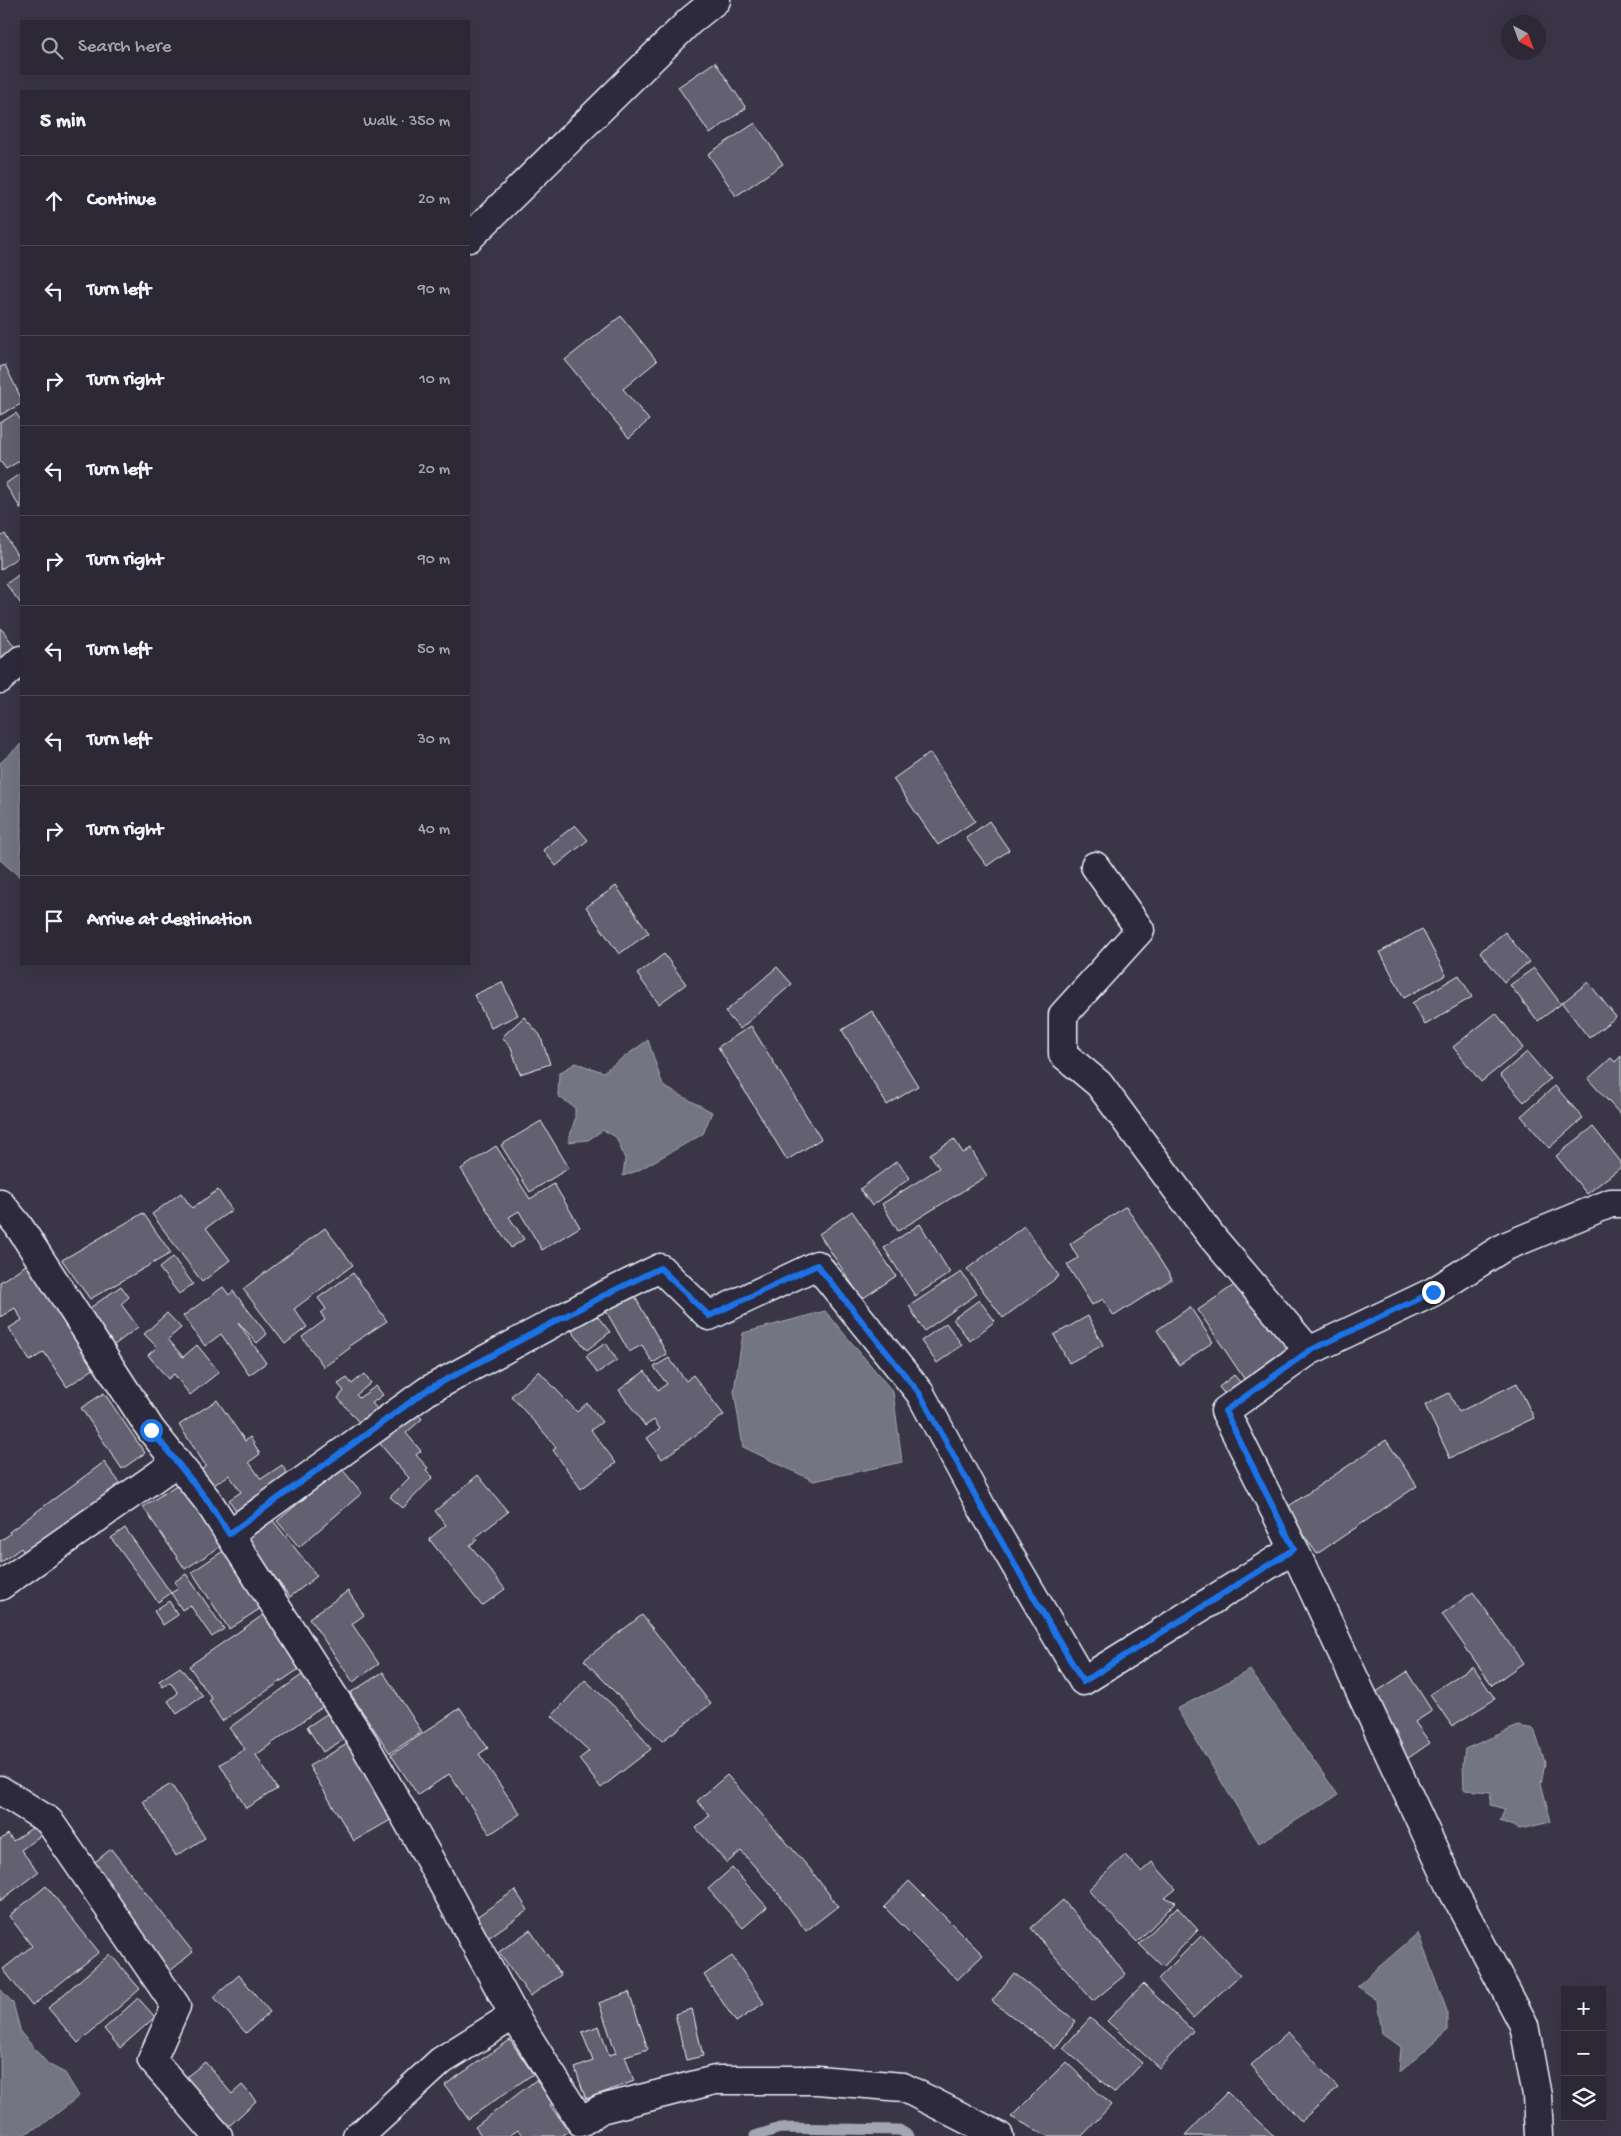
<!DOCTYPE html>
<html lang="en">
<head>
<meta charset="utf-8">
<style>
  body { margin:0; font-family:"Gochi Hand",sans-serif; background:#34303e; color:#f1f3f6 }
  .controls { position:absolute; right:15px; bottom:15px; display:grid; overflow:hidden; border-radius:0px; box-shadow:0 5px 20px #0002 }
  .controls button { width:45px; height:45px; display:grid; place-items:center; padding:0; border:0; border-bottom:1px solid #484451; background:#2c2836; color:#f1f3f6; font:25px sans-serif }
  .compass { position:absolute; left:1501px; top:15px; width:45px; height:45px; border-radius:50%; background:#2c2836; box-shadow:0 5px 20px #0002; rotate:139deg }
  .stop { position:absolute; width:15px; height:15px; margin:-11px; border:4px solid #1a73e8; border-radius:50%; background:#fff }
  .stop.end { background:#1a73e8; border-color:#fff; box-shadow:0 1px 5px #0008 }
  .list { margin:0; padding:0; list-style:none }
  h2 { display:flex; justify-content:space-between; align-items:center; height:65px; margin:0; padding:0 20px; font-size:21px }
  h2 small { font-size:16px; font-weight:400; color:#a6a6ad }
  .list li { display:grid; grid-template-columns:32px 1fr auto; gap:15px; align-items:center; box-sizing:border-box; height:90px; padding:0 20px; border-top:1px solid #484451 }
  .list b { display:block; font-size:19px; white-space:nowrap }
  .list em { font-size:16px; font-style:normal; color:#a6a6ad }
  .icon { flex:none; width:28px; height:28px; fill:none; stroke:currentColor; stroke-width:2; stroke-linecap:round; stroke-linejoin:round }
  .map { position:relative; flex:none; width:1621px; height:2136px; overflow:hidden }
  .search { position:absolute; background:#2c2836; box-shadow:0 5px 20px #0002; left:20px; top:20px; width:450px; height:55px; display:flex; align-items:center; gap:12px; box-sizing:border-box; padding:0 18px; border-radius:0px; color:#a6a6ad; font-size:19px }
  .panel { position:absolute; background:#2c2836; box-shadow:0 5px 20px #0002; left:20px; top:90px; width:450px; height:875px; border-radius:0px }
  .map>svg:first-child { display:block }
  .water { fill:#737482; stroke:#a2a6b1 }
  .lines { fill:none; stroke-linecap:round; stroke-linejoin:round }
  .stream { stroke:#a2a6b1; stroke-width:11 }
  .building { fill:#636171; stroke:#e8f1f8 }
  .minor-casing { stroke:#e8f1f8; stroke-width:31 }
  .minor { stroke:#2f2a3d; stroke-width:28 }
  .route { stroke:#1a73e8; stroke-width:6 }
</style>
</head>
<body>
<div class="map">
<svg width="1621" height="2136" viewBox="0 0 1621 2136">
  <rect width="100%" height="100%" fill="#3a3648"/>
  <filter id="ink" filterUnits="userSpaceOnUse"><feTurbulence type="fractalNoise" baseFrequency=".02" numOctaves="2"/><feDisplacementMap in="SourceGraphic" scale="10" xChannelSelector="R" yChannelSelector="G"/><feConvolveMatrix kernelMatrix="1 2 1 2 8 2 1 2 1" color-interpolation-filters="sRGB"/></filter>
  <g filter="url(#ink)">
    <!-- water -->
    <path class="water" d="M21,744v134l-21,-18v-97z
      M648,1040l15,46 49,26 -9,22 -66,37 -14,5 2,-17 -9,-22 -13,-7 -15,10 -20,2 7,-23v-11l-17,-12 1,-23 17,-10 27,9z
      M825,1311l68,81 9,70 -88,19 -71,-34 -9,-56 9,-58z
      M1250,1670l88,125 -79,48 -82,-134z
      M1518,1726l16,3 11,34 -4,20 10,39 -31,7 -20,-8 5,-12 -15,-4 1,-13 -27,-2 -1,-26 2,-15z
      M1418,1933l29,78v20l-48,42 2,-26 -19,-14 -5,-33 -20,-14z
      M0,1989l13,14 8,30 27,31 17,9 14,23 -38,30 -21,10h-20z"/>
    <g class="lines">
      <!-- stream -->
      <path class="stream" d="M755,2136l25,-8 119,2 10,6"/>
    </g>
    <!-- building -->
    <path class="building" d="M715,62l31,46 -36,26 -32,-47z
      M755,123l28,41 -47,32 -28,-42z
      M621,316l36,45 -34,28 26,31 -20,18 -64,-78z
      M5,365l16,33v6l-21,11v-48z
      M16,413l5,8v39l-15,9 -6,-8v-38z
      M21,473v36l-16,-25z
      M5,534l13,23 -18,13v-33z
      M21,573v31l-15,-20z
      M0,627l18,24 -18,13z
      M930,753l45,68 -37,24 -45,-66z
      M989,821l20,29 -22,16 -21,-28z
      M575,825l13,15 -32,26 -13,-16z
      M616,886l33,47 -30,21 -33,-47z
      M1422,929l24,46 -42,23 -24,-46z
      M1505,932l24,30 -25,20 -24,-30z
      M664,954l22,30 -27,20 -22,-30z
      M777,967l15,17 -52,45 -15,-17z
      M1534,968l27,36 -23,17 -28,-36z
      M1459,975l13,22 -47,28 -13,-22z
      M502,982l16,33 -27,13 -17,-33z
      M1588,982l28,35 -27,21 -27,-35z
      M872,1011l46,75 -31,19 -45,-75z
      M1496,1013l27,35 -42,34 -28,-35z
      M524,1017l16,18 10,29 -30,10 -9,-27 -9,-10z
      M751,1026l70,113 -34,21 -69,-113z
      M1527,1052l23,27 -26,23 -24,-27z
      M1621,1056v59l-33,-36 23,-21 4,4z
      M1555,1086l28,32 -34,30 -28,-32z
      M541,1121l28,47 -39,24 -29,-47z
      M1593,1127l28,35v5l-34,27 -31,-38z
      M954,1139l9,14 8,-4 16,27 -89,55 -16,-27 57,-36 -9,-14z
      M496,1146l34,53 24,-15 26,43 -38,23 -23,-39 -10,6 15,22 -13,9 -50,-79z
      M897,1161l13,17 -38,28 -12,-17z
      M218,1190l14,20 -26,18 24,32 -28,22 -50,-68 29,-21 11,15z
      M1126,1206l46,73 -58,37 -11,-17 -11,6 -25,-40 11,-7 -8,-14z
      M852,1211l44,65 -34,23 -43,-65z
      M143,1213l28,40 -81,46 -28,-39z
      M920,1224l30,49 -35,23 -31,-48z
      M1024,1226l35,50 -56,42 -36,-49z
      M325,1228l28,37 -59,44 13,18 -22,17 -42,-55z
      M173,1257l20,27 -14,10 -20,-26z
      M29,1263l69,103 -31,21 -23,-35 -14,9 -21,-33 13,-8 -7,-12 -15,9v-35z
      M961,1272l16,22 -53,37 -15,-25z
      M353,1273l34,48 -38,25 1,2 -26,19 -22,-30 23,-17 -4,-7 5,-4 -8,-11z
      M1237,1283l58,68 -46,35 -51,-76z
      M121,1286l8,11 -8,7 17,23 -25,19 -26,-36z
      M223,1287l6,8 4,-4 34,43 -10,9 -19,-21 28,41 -17,12 -28,-41 -16,12 -22,-30z
      M634,1295l33,59 -14,9 -11,-18 -13,7 -23,-41z
      M979,1300l16,21 -25,20 -17,-22z
      M1190,1307l23,35 -34,23 -22,-35z
      M593,1311l17,21 -23,18 -17,-21z
      M167,1313l14,15 -13,11 15,18 14,-12 22,27 -29,23 -16,-21 -6,5 -20,-24 9,-8 -13,-13z
      M1088,1316l15,29 -34,18 -15,-28z
      M946,1323l16,22 -25,18 -16,-22z
      M606,1343l11,17 -20,13 -11,-17z
      M669,1358l17,23 7,-6 31,40 -62,44 -15,-21 13,-9 -6,-9 -9,6 -26,-36 26,-19 13,19 9,-6 -13,-17z
      M539,1371l38,41 10,-9 15,19 -11,8 25,33 -35,26 -28,-39 3,-2 -9,-12 -36,-40z
      M364,1374l7,9 -15,12 3,3 17,-12 7,9 -11,8 7,8 -17,15 -24,-28 6,-7 -6,-7 9,-6 5,6z
      M1234,1375l12,14 -15,13 -12,-15z
      M1517,1383l17,35 -84,40 -25,-53 24,-12 10,19z
      M104,1393l41,60 -23,16 -41,-61z
      M217,1400l28,41 5,-4 10,17 -11,8 12,17 21,-14 11,17 -52,36 -12,-18 12,-8 -12,-17 -18,12 -11,-16 6,-5 -27,-41z
      M412,1406l10,13 -16,14 15,18 -5,4 12,13 -2,2 7,7 -30,31 -13,-11 19,-19 -35,-41z
      M1386,1440l31,46 -100,68 -31,-46z
      M104,1462l19,25 -96,70 -6,-9 -21,15v-22l10,-7 -1,-2z
      M341,1468l21,25 -63,54 -22,-26z
      M478,1475l30,37 -33,26 2,2 -7,5 35,44 -23,17 -53,-67 17,-14 -11,-14z
      M181,1482l42,63 -38,24 -42,-62z
      M271,1518l46,58 -27,21 -45,-59z
      M125,1528l46,65 -13,9 -47,-64z
      M226,1549l38,57 -35,23 -37,-57z
      M186,1574l38,55 -12,8 -22,-32 -8,5 -11,-17 8,-5 -5,-6z
      M348,1591l16,24 -12,9 27,40 -26,18 -44,-64z
      M1473,1592l50,71 -31,22 -50,-71z
      M169,1601l9,14 -15,10 -9,-14z
      M269,1611l36,54 -83,56 -13,-20 3,-2 -23,-33z
      M642,1615l69,89 -49,37 -78,-81z
      M1473,1666l22,33 -43,27 -22,-32z
      M180,1667l23,29 -26,18 -9,-13 10,-8 -8,-11 -7,5 -4,-6z
      M383,1672l39,60 -32,21 -40,-60z
      M1407,1672l25,39 -17,11 15,21 -23,16 -40,-61z
      M303,1674l23,30 -70,51 21,34 -31,19 -26,-44 25,-15 -16,-21z
      M585,1680l44,40 22,29 -50,39 -22,-29 10,-8 -37,-35z
      M460,1708l28,40 -9,6 41,60 -30,20 -41,-60 -31,21 -27,-40z
      M334,1709l17,26 -28,17 -16,-25z
      M349,1743l45,75 -40,23 -45,-75z
      M727,1775l83,94 28,37 -32,25 -28,-38 -37,-42 -14,12 -31,-35 14,-13 -13,-14z
      M171,1784l34,54 -29,18 -33,-55z
      M35,1826l6,9 -20,15 17,22 -38,29v-61l8,-6 5,7z
      M111,1849l82,103 -24,20 -83,-103z
      M1125,1855l16,17 11,-10 24,27 -11,9 11,4 -39,40 -49,-52z
      M732,1868l35,39 -24,21 -35,-39z
      M909,1881l74,74 -26,25 -73,-73z
      M46,1886l53,66 -67,54 -29,-37 29,-23 -23,-30z
      M515,1890l13,20 -40,28 -13,-20z
      M1063,1900l63,74 -33,27 -62,-73z
      M1177,1907l21,23 -35,37 -24,-23z
      M530,1930l31,45 -31,21 -31,-44z
      M1202,1935l38,40 -47,43 -35,-39z
      M110,1954l30,35 -62,54 -30,-35z
      M732,1956l32,47 -28,19 -32,-47z
      M1014,1973l62,48 -21,28 -63,-48z
      M239,1975l31,37 -24,21 -32,-36z
      M1143,1984l50,47 -34,37 -52,-47z
      M629,1992l19,57 -23,7 9,25 -48,18 -11,-31 18,-7 -11,-29 17,-6 10,29 7,-2 -17,-50z
      M138,1998l17,19 -35,31 -16,-19z
      M692,2009l11,47 -17,4 -11,-46z
      M1090,2018l52,45 -27,30 -52,-45z
      M1288,2032l50,56 -37,33 -50,-56z
      M510,2040l23,34 -65,45 -23,-34z
      M205,2062l27,32 10,-9 14,16 -27,25 -4,-4 -9,7 -37,-46z
      M1066,2062l45,43 -29,31h-34l-37,-19z
      M536,2080l17,23 -3,2 19,26 -7,5h-39l-5,-6 -9,6h-27l-7,-9z
      M1227,2092l47,44h-89z"/>
    <g class="lines">
      <defs>
        <path id="minor" d="M469,238l221,-217 26,-21
          M0,679l21,-19
          M1095,866l45,64 -77,85v39l36,30 113,153 97,114
          M0,1203l18,22 133,205 57,71 155,241 63,111 88,162 67,107 20,-13 114,-29h102l86,7 96,49
          M229,1534l198,-143 176,-95 57,-28 49,48 108,-51 103,128 62,115 101,173 211,-132 -69,-138 84,-60 124,-59 71,-45 107,-44h10
          M1294,1549l160,344 70,132 13,71 2,40
          M0,1586l177,-124
          M0,1790l49,31 127,185 -24,54 66,76
          M357,2136l7,-4 77,-71 73,-46"/>
      </defs>
      <!-- minor casing -->
      <use href="#minor" class="minor-casing"/>
      <!-- minor -->
      <use href="#minor" class="minor"/>
    </g>
  </g>
  <g class="lines" filter="url(#ink)">
    <!-- route -->
    <path class="route" d="M151,1430l57,71 21,33 198,-144 176,-94 57,-28 49,48 108,-51 103,129 62,114 101,174 211,-133 -69,-138 84,-60 124,-59"/>
  </g>
</svg>
<div class="controls">
<button>+</button>
<button>−</button>
<button><svg class="icon" aria-label="layers" viewBox="0 0 24 24"><path d="M12 4l9 5-9 5-9-5zM3 14l9 5 9-5"/></svg></button>
</div>
<svg class="compass" viewBox="-18 -18 36 36"><path d="M0-13l5 13h-10z" fill="#e53935"/><path d="M0 13l5-13h-10z" fill="#a6a6ad"/></svg>
<div class="stop" style="left:151px;top:1430px"></div>
<div class="stop end" style="left:1433px;top:1292px"></div>
<div class="search"><svg class="icon" aria-label="search" viewBox="0 0 24 24"><circle cx="10" cy="10" r="6"/><path d="M15 15l6 6"/></svg>Search here</div>
<section class="panel">
<h2>5 min<small>Walk · 350 m</small></h2>
<ul class="list">
<li><svg class="icon" aria-label="ahead" viewBox="0 0 24 24"><path d="M12 20V5M6 11l6-6 6 6"/></svg><div><b>Continue</b></div><em>20 m</em></li>
<li><svg class="icon" aria-label="left" viewBox="0 0 24 24"><path d="M17 20v-9H6M10 6l-5 5 5 5"/></svg><div><b>Turn left</b></div><em>90 m</em></li>
<li><svg class="icon" aria-label="right" viewBox="0 0 24 24"><path d="M7 20v-9h11M14 6l5 5-5 5"/></svg><div><b>Turn right</b></div><em>10 m</em></li>
<li><svg class="icon" aria-label="left" viewBox="0 0 24 24"><path d="M17 20v-9H6M10 6l-5 5 5 5"/></svg><div><b>Turn left</b></div><em>20 m</em></li>
<li><svg class="icon" aria-label="right" viewBox="0 0 24 24"><path d="M7 20v-9h11M14 6l5 5-5 5"/></svg><div><b>Turn right</b></div><em>90 m</em></li>
<li><svg class="icon" aria-label="left" viewBox="0 0 24 24"><path d="M17 20v-9H6M10 6l-5 5 5 5"/></svg><div><b>Turn left</b></div><em>50 m</em></li>
<li><svg class="icon" aria-label="left" viewBox="0 0 24 24"><path d="M17 20v-9H6M10 6l-5 5 5 5"/></svg><div><b>Turn left</b></div><em>30 m</em></li>
<li><svg class="icon" aria-label="right" viewBox="0 0 24 24"><path d="M7 20v-9h11M14 6l5 5-5 5"/></svg><div><b>Turn right</b></div><em>40 m</em></li>
<li><svg class="icon" aria-label="arrive" viewBox="0 0 24 24"><path d="M6 21V4h12l-3 4 3 4H6"/></svg><div><b>Arrive at destination</b></div></li>
</ul>
</section>
</div>
</body>
</html>
